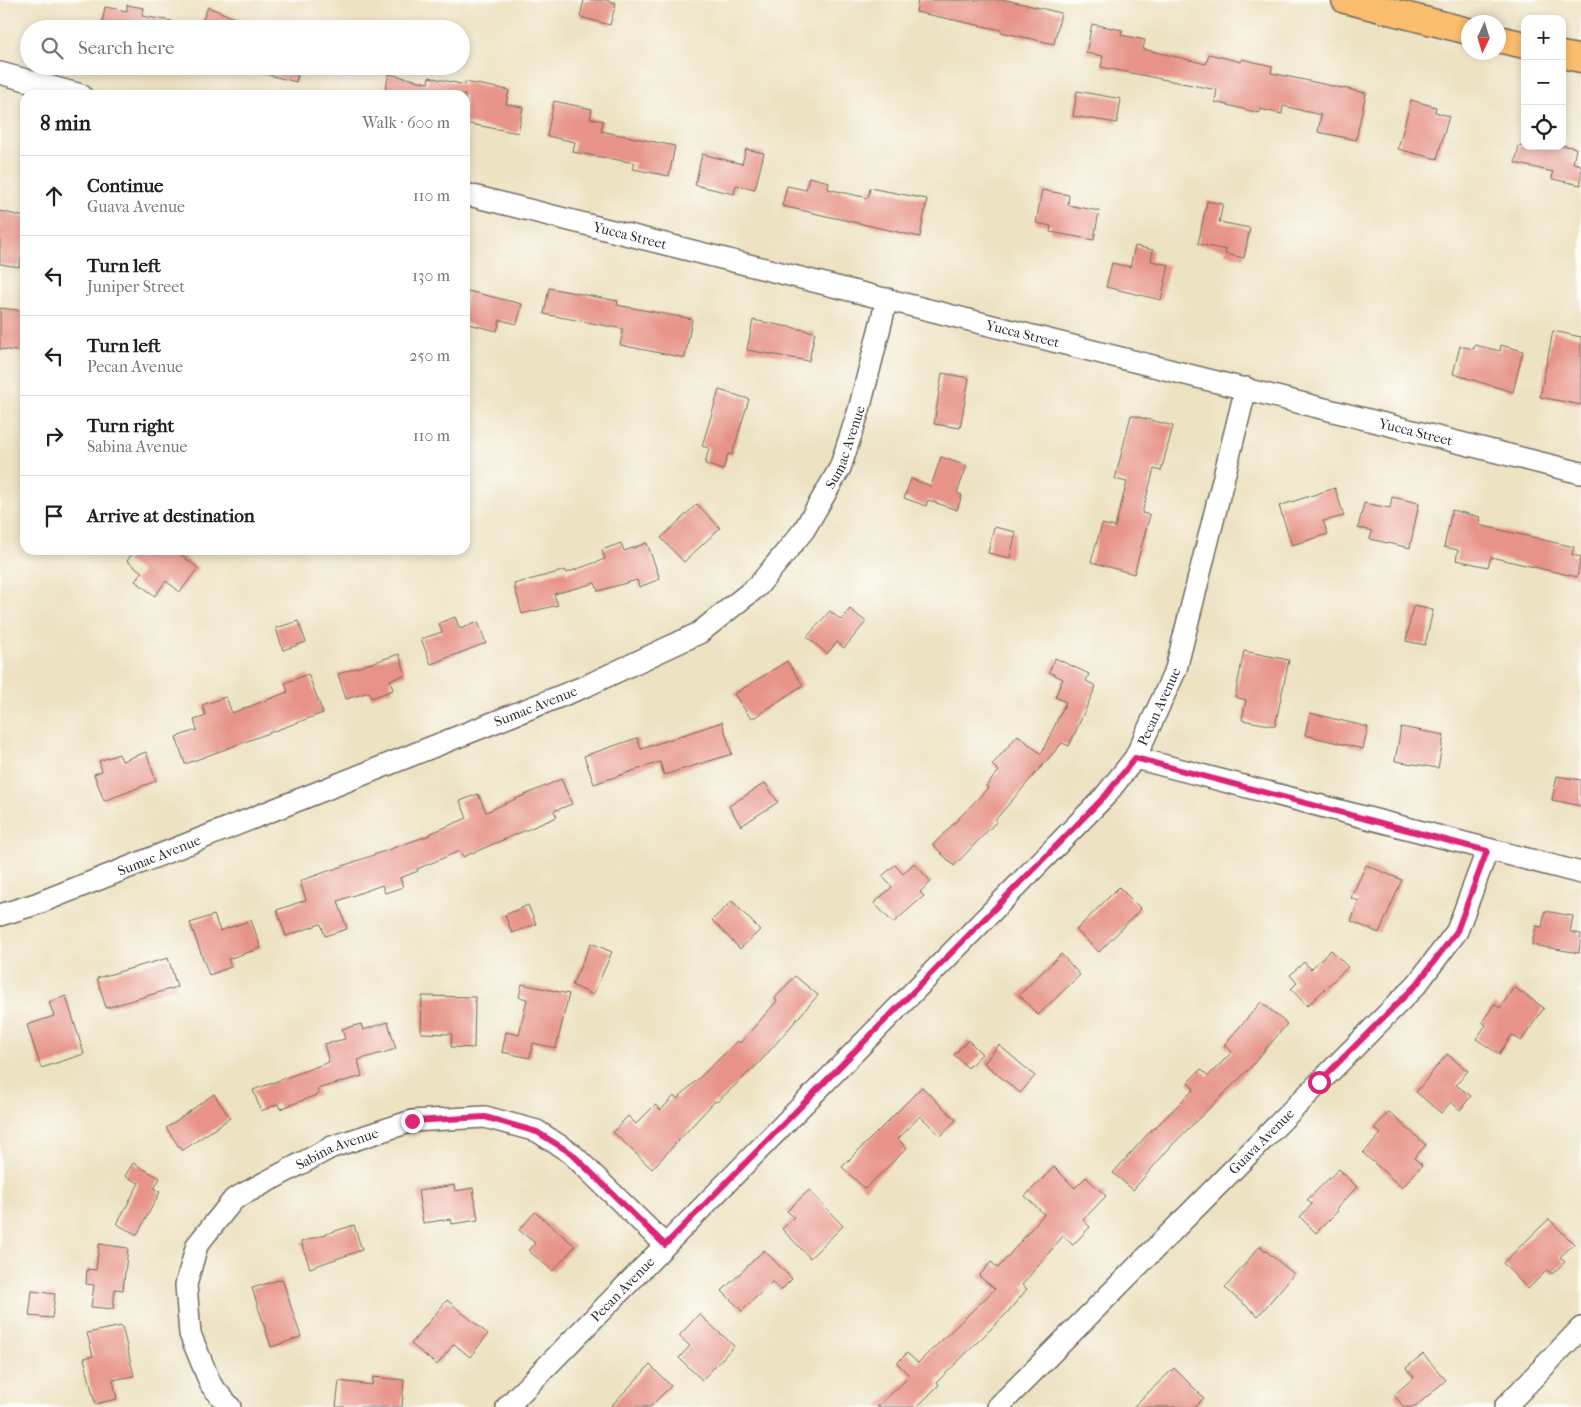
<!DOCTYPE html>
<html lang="en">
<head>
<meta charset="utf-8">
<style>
  body { margin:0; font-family:"IM FELL French Canon",serif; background:#f6f6f6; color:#202124 }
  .controls { position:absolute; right:15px; top:15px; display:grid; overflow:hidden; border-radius:10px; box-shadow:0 2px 8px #0003 }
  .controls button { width:45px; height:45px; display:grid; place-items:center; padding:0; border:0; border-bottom:1px solid #e0e0e0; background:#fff; color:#202124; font:25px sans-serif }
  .compass { position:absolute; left:1461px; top:15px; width:45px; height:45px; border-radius:50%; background:#fff; box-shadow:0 2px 8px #0003; rotate:184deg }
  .stop { position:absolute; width:15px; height:15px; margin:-11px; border:4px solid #db2777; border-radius:50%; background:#fff }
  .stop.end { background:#db2777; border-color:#fff; box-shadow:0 1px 5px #0008 }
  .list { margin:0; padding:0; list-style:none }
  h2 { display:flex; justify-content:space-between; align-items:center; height:65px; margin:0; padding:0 20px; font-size:21px }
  h2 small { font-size:16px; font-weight:400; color:#757577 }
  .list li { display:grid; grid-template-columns:32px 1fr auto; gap:15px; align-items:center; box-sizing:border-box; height:80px; padding:0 20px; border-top:1px solid #e0e0e0 }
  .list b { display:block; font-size:19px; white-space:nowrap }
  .list p { margin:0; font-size:16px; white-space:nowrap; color:#757577 }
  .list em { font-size:16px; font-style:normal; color:#757577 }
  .icon { flex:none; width:28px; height:28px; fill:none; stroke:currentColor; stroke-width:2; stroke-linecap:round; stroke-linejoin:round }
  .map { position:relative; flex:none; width:1581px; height:1407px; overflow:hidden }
  .search { position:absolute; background:#fff; box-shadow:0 2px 8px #0003; left:20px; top:20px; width:450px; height:55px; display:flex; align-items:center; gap:12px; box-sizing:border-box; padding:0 18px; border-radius:28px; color:#757577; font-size:19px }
  .panel { position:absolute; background:#fff; box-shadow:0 2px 8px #0003; left:20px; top:90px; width:450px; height:465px; border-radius:15px }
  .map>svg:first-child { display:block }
  .building { fill:#e79387 }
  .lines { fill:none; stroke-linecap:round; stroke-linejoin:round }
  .minor-casing { stroke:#6f6b60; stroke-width:24 }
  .major-casing { stroke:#6f6b60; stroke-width:29 }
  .minor { stroke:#fff; stroke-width:21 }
  .major { stroke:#fbbd6e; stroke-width:26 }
  .route { stroke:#db2777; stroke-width:6 }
  .labels { text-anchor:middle; stroke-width:4.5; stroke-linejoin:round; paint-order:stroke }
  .street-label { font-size:14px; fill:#2b2b2b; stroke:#fdfcf7 }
</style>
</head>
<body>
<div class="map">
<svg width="1581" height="1407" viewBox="0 0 1581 1407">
  <rect width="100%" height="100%" fill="#fdfcf7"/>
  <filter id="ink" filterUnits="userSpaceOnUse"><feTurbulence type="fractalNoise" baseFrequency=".02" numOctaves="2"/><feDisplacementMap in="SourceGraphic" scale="10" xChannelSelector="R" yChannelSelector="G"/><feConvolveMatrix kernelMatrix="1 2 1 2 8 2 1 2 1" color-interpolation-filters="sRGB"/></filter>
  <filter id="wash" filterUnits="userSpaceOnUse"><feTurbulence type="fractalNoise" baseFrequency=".0096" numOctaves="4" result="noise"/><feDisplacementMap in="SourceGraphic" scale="20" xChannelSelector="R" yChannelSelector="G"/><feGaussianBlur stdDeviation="1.12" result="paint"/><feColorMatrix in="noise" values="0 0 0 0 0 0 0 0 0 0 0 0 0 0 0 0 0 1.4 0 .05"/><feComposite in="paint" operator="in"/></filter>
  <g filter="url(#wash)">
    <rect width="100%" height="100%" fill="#ede2c2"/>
    <g id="blocks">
      <!-- building -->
      <path class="building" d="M584,0h21l11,3 -6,22 -30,-8z
        M918,0h88l55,13 -7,31 -53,-12v-2l-85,-18z
        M127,5l17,3 -2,8 30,5v8h-71l4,-22 22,4z
        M208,7l51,21v1h-60z
        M1092,24l30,6 -1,5 24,5 -2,9 63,15 3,-10 32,8 1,-3 30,7 -1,7 95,20 -10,47 -38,-8 3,-17 -38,-9 -1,8 -22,-5 -1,4 -44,-11 2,-12 -116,-23 2,-11 -17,-3z
        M255,66h45l-4,16 -42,-11z
        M389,74l39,9 1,-6 36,8v-3l44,8 -3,14 17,3 -5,26 -53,-10v-28h-81z
        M1077,91l44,8 -4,24 -44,-7z
        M1411,100l25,7 -1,5 14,4 -12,43 -39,-10z
        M554,101l38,8 -2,9 13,3 -2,10 74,15 -6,30 -36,-7 2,-6 -62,-11 2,-10 -28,-6z
        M1519,146h47l10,2 -3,15 8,2v20l-29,-6 1,-7 -38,-9z
        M746,149l18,4 -9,36 -19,-4 -2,9 -39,-9 7,-31 40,10z
        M809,177l20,5 -1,7 40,9 2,-10 57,11 -7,38 -138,-31 5,-20 19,4z
        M1042,190l27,5 -1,10 31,6 -5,29 -44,-8 1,-6 -15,-3z
        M1207,201l16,3 -4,18 31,6 -6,30 -19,-4 1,-4 -28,-6z
        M0,211l25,6v23l-6,27 -19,-3z
        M1135,246l18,4 -2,11 18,4 -8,35 -55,-13 6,-24 18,4z
        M549,288l69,13 -1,4 75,14 -7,39 -65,-13 3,-16 -79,-15z
        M468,291l54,13 -5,20 -17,-4 -3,11 -32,-8v-19z
        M0,308l25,3v41l-25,-3z
        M753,320l62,12 -6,29 -62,-11z
        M1553,331l28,6v68l-41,-8z
        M1475,345l25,6 1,-6 22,6 -10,41 -60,-18 7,-28 14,3z
        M942,373l27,5 -9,50 -26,-4z
        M719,390l30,9 -17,56 -4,-1 -5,16 -18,-6 4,-16 -7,-2z
        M1131,415l42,11 -12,45 -7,-2 -12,44 8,2 -16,59 -43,-12 11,-38 13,3 12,-45 -12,-3z
        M941,457l26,9 -10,27 5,2 -5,15 -29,-10 -2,6 -22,-8 7,-19 20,7z
        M1335,488l9,28 -21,5 5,13 -36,11 -13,-39z
        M1392,497l27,6 -9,45 -40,-9 2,-8 -14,-3 6,-25 26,5z
        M697,504l23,24 -36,34 -23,-24z
        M1452,510l28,7 -1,8 95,22 -2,8 9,2 -4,20 -86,-20 -3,10 -32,-7 2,-10 -14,-3z
        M994,527l22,5 -6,26 -22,-5z
        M621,543l3,8 23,-8 13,36 -21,8 -2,-7 -39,11 -3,-8 -41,11 4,11 -36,9 -8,-30 52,-14v3l39,-14 -3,-9z
        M135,550h40l23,18 -18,24 -14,-11 -11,15 -20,-15 7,-9 -15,-11z
        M1413,606l20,4 -8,35 -19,-4z
        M850,609l16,13 -22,26 -7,-6 -10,12 -20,-17 23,-26 11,9z
        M455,617l5,12 18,-7 8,21 -55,21 -10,-25 21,-7 -3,-9z
        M298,621l8,21 -23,8 -7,-22z
        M1244,651l45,9 -14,66 -33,-6 4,-20 -11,-3z
        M399,654l7,21 -16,5 3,10 -22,8 -2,-6 -23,7 -8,-25z
        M1055,658l34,16 -3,7 10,5 -27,60 -7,-3 -67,77 2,1 -43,45 -21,-21 55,-57 -2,-2 13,-15 -7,-6 26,-30 23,19 25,-52 -11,-5 8,-18 -14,-7z
        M787,661l16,24 -48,32h-5l-16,-23z
        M308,674l15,39 -138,51 -9,-27 21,-7 -3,-10 12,-4 -4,-11 24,-8 6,16 56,-21 -3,-9z
        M1310,713l58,14 -5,22 -58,-14z
        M722,722l10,32 -68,21 -4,-13 -66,22 -10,-28 53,-18 4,11z
        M1401,727l43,8 -6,33 -43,-7z
        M146,752l10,29 -52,20 -10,-27 8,-3 -3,-10 20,-7 3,7z
        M1557,776l24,4v26l-29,-6z
        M561,779l11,25 -18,7 3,6 -94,40 -3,-6 -43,18 1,2 -18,7 3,9 -18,6 -3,-8 -44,16 9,28 -22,7 -4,-12 -35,12 -9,-26 29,-10 -6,-19 130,-46 -1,-1 38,-16 -7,-17 18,-7 8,18z
        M765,783l13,19 -37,24 -12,-20z
        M914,863l17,19 -11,10 4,4 -31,27 -19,-20 18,-16 -10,-11 13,-11 8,9z
        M1366,865l36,15 -23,53 -28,-12 8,-20 -8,-3z
        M1119,887l22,22 -42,43 -23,-22z
        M732,901l28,29 -20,19 -28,-29z
        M528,905l8,19 -24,9 -7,-18z
        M1545,911l28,5 -3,16 11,2 -2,19 -47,-8 4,-19 6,1z
        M214,915l6,16 31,-11 10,28 -33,11 3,8 -22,8 -19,-52z
        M591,943l21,9 -19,43 -21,-10z
        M1331,950l17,17 -41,39 -16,-17 6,-6 -7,-8 14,-13 7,7z
        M1061,954l19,21 -42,40 -19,-20z
        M168,958l9,29 -71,21 -9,-30z
        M795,976l23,19 -59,68 -42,39 -2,-1 -63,68 -39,-37 15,-16 8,8 19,-19 6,5 13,-14 3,3 61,-58 2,2 37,-42 -2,-3z
        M522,984l47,10 -13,54 -23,-5 -3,15 -28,-6 4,-20 13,3 8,-36 -8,-2z
        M1514,987l30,21 -23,33 -9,-6 -13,19 -23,-15 10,-14 -4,-3 12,-18 6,4z
        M66,996l18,58 -43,14 -14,-43 27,-9 -5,-14z
        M422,996l53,1 -1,51 -23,-1 1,-13 -31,-1z
        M1261,1002l26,22 -37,44 -78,77 -39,45 -20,-17 40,-45 1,1 40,-40 -6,-7 13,-13 7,7 24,-24 -8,-7z
        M388,1022l8,27 -38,11 4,16 -45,13 2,5 -39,15 -2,-5 -17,7 -8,-21 76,-28 -5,-18 21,-5 -3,-10 19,-5 2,6z
        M968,1040l14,14 -14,14 -14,-13z
        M999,1045l36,31 -15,17 -36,-30z
        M1447,1054l21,17 -12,14 15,11 -11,14 -9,-8 -10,11 -25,-21z
        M922,1087l34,33 -15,16 -21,-20 -22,23 9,9 -42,41 -23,-22z
        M214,1094l16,24 -48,33 -16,-23z
        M1389,1112l37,33 -12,13 8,7 -20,23 -39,-35 18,-19 -7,-6z
        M133,1163l27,15 -6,11 6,3 -23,43 -20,-11 22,-41 -14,-7z
        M1054,1167l21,21 11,-11 20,19 -23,24 7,7 -17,18 -10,-9 -41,49 5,4 -20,24 -70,69 2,3 -22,22h-40l33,-31 -13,-13 10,-10 11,10 77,-74 -16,-13 12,-14 7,6 46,-54 -19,-18z
        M1339,1169l18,18 -21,22 2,2 -22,22 -16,-16 12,-13 -5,-4z
        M454,1185l1,6 18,-3 5,32 -26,4 -1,-5 -28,4 -5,-32z
        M809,1190l34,36 -33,32 -28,-29 12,-12 -7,-6z
        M535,1212l40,34 -22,25 -24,-20 6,-8 -16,-13z
        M1549,1219l25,25 -14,13 5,5 -13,12 -5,-4 -19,19 -25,-26z
        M354,1225l8,25 -52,18 -9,-26z
        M99,1244l29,4 -5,42 -8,-1 -2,20 -22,-2 3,-22 -8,-1 1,-15 9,1z
        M1260,1246l34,28 -36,42 -33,-28z
        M764,1250l28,29 -12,12 -8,-9 -30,29 -20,-20z
        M282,1279l19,58 -30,10 -19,-59z
        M32,1291l23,3 -3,24 -23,-2z
        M447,1300l41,34 -18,23 -16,-13 -17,21 -26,-21z
        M699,1314l35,32 -32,34 -23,-22 11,-12 -11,-10z
        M122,1326l12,50 -21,4 4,19 -22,5 -11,-46 9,-2 -6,-23z
        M1423,1354l23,26 -31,27h-11l-10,-12 20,-18 -8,-9z
        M650,1365l21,21 -21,21h-40z
        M1174,1368l30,30 -9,9h-62z
        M373,1377l31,3 -2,27h-66l3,-26 33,4z"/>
    </g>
  </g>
  <g filter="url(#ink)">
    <use href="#blocks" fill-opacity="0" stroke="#6f6b60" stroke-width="1"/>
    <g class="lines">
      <defs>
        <g id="minor">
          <path d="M0,73l81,22"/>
          <path id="s1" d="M465,194l1116,279"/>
          <path d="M1135,758l446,115"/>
          <path id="s2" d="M0,915l36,-11 550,-218 113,-53 59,-47 46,-56 36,-62 19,-58 28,-111"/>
          <path id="s3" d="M230,1407l-19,-22 -21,-51 -4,-49 11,-40 37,-46 98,-52 80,-26 73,-4 52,14 34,22 94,92"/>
          <path id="s4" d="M507,1407l598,-611 30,-38 41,-89 70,-281"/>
          <path id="s5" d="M998,1407l419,-423 40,-53 30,-80"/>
          <path d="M1505,1407l76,-79"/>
        </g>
        <path id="major" d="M1345,0l123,31
          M1498,39l27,6
          M1562,55l19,4"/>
      </defs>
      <!-- minor casing -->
      <use href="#minor" class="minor-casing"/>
      <!-- major casing -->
      <use href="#major" class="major-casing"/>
      <!-- minor -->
      <use href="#minor" class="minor"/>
      <!-- major -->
      <use href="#major" class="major"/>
    </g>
  </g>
  <g class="lines" filter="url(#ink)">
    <!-- route -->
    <path class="route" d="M412,1121l73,-4 52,15 34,21 94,92 440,-449 30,-38 352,93 -30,80 -40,53 -98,98"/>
  </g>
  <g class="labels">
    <!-- street labels -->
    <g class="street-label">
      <text dy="5" stroke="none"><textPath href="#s1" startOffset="170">Yucca Street</textPath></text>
      <text dy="5" stroke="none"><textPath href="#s1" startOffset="575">Yucca Street</textPath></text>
      <text dy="5" stroke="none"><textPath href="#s1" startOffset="980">Yucca Street</textPath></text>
      <text dy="5" stroke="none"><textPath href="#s2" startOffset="995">Sumac Avenue</textPath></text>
      <text dy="5" stroke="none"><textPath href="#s2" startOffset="575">Sumac Avenue</textPath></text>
      <text dy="5" stroke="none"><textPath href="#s4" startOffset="960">Pecan Avenue</textPath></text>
      <text dy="5" stroke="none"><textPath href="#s2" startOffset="170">Sumac Avenue</textPath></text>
      <text dy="5" stroke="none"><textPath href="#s5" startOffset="374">Guava Avenue</textPath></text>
      <text dy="5" stroke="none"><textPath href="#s3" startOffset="349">Sabina Avenue</textPath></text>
      <text dy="5" stroke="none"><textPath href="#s4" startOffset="165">Pecan Avenue</textPath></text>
    </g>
  </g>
</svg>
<div class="controls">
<button>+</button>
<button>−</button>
<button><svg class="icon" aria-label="locate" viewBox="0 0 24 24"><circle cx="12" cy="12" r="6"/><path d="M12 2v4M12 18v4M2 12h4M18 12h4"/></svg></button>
</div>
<svg class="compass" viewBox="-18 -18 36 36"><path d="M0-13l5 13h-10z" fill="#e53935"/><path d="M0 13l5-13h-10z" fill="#757577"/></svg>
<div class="stop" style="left:1319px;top:1082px"></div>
<div class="stop end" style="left:412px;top:1121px"></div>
<div class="search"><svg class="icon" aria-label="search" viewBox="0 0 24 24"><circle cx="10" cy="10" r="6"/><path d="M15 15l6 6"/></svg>Search here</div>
<section class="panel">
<h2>8 min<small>Walk · 600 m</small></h2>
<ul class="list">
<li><svg class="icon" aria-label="ahead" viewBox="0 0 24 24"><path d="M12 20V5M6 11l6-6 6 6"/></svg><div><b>Continue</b><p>Guava Avenue</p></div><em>110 m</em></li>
<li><svg class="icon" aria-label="left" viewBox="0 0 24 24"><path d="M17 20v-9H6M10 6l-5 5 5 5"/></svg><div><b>Turn left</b><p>Juniper Street</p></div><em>130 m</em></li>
<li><svg class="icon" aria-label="left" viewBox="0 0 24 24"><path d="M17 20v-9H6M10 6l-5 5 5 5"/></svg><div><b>Turn left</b><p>Pecan Avenue</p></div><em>250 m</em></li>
<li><svg class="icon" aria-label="right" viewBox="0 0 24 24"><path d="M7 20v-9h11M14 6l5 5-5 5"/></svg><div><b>Turn right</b><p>Sabina Avenue</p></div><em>110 m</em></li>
<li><svg class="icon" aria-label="arrive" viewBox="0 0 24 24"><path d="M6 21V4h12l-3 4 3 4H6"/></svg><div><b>Arrive at destination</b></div></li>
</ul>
</section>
</div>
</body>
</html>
